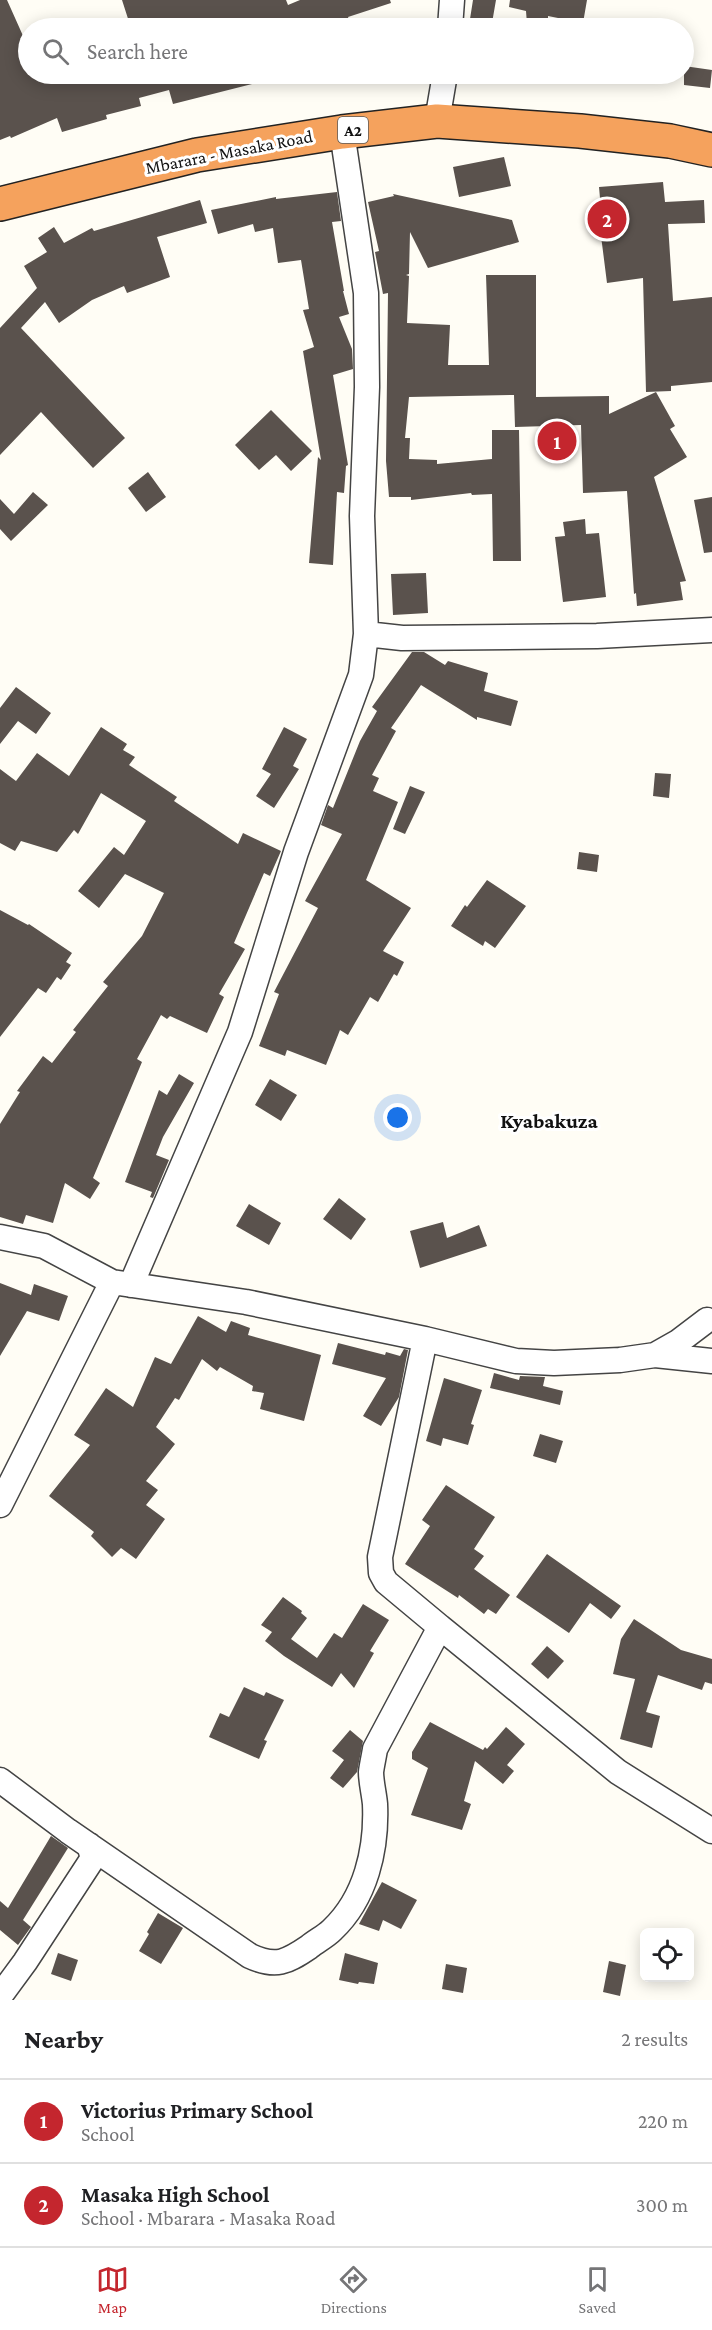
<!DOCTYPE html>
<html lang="en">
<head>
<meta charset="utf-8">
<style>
  body { margin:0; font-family:"Crimson Pro",serif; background:#f6f6f6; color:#202124 }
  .controls { position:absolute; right:18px; bottom:18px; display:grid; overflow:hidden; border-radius:9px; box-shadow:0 3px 15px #0003 }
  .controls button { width:54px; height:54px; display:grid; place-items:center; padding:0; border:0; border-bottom:2px solid #e0e0e0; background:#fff; color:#202124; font:30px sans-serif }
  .you { position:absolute; left:398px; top:1118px; width:21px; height:21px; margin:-15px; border:4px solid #fff; border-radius:50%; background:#1a73e8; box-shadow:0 0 0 9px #1a73e833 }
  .badge { display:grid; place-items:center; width:39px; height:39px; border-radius:50%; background:#c4262e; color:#fff; font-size:20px; font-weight:700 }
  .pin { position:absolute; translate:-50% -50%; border:3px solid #fff; box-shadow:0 2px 6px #0006 }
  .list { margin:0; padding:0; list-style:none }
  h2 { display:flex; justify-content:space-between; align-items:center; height:78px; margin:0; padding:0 24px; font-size:26px }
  h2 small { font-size:20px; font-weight:400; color:#757577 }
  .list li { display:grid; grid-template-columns:39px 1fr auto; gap:18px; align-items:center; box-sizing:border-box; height:84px; padding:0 24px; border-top:2px solid #e0e0e0 }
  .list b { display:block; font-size:22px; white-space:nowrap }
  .list p { margin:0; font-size:20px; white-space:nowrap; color:#757577 }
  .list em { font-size:20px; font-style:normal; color:#757577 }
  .icon { flex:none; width:33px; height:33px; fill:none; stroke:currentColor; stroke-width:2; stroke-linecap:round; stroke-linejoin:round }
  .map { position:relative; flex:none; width:712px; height:2000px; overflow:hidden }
  .search { position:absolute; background:#fff; box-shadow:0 3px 15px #0003; left:18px; right:18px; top:18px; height:66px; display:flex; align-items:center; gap:15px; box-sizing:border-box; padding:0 21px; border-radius:33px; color:#757577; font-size:22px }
  .sheet { height:246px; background:#fff }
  nav { display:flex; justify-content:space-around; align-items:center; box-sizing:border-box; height:84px; border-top:2px solid #e0e0e0; background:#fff; font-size:16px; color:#757577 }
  nav a { display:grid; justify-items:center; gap:3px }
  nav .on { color:#c4262e }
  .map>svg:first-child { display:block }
  .building { fill:#5a524d }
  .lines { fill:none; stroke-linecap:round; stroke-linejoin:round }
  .street-casing { stroke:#444; stroke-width:27 }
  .highway-casing { stroke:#222; stroke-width:36 }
  .street { stroke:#fff; stroke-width:24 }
  .highway { stroke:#f5a25d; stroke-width:33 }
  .labels { text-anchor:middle; stroke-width:6; stroke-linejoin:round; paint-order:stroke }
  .shield { fill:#fff; stroke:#585858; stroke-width:1.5 }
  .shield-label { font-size:16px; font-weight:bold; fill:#111 }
  .street-label { font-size:18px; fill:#111; stroke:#fff }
  .quarter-label { font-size:21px; font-weight:bold; fill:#111; stroke:#fff }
</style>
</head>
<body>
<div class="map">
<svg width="712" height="2000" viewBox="0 0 712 2000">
  <rect width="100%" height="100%" fill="#fffdf5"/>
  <!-- building -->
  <path class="building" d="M0,0h7l21,47v27h239l1,6 -95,24 -4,-14 -30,8 2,8 -35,9 1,4 -45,13 -5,-14 -46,20 -1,-2 -10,4z
    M122,0h164l2,5 12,-5h90l1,3 -43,14 4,11h-221z
    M473,0h23l-4,23 -22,-4z
    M510,0h77l-4,23 -35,-7v7l-21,1 -1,-13 -17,-4z
    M684,66l28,4 -2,18 -26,-3z
    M504,157l7,29 -52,11 -6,-30z
    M663,182l2,20 39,-2 1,23 -37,1 5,77 39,-4v85l-41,4v5l-25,1 -3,-114 -36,5 -8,-63h3l-3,-33z
    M337,192l4,29 -9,1 12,69h-1l6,23 -10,3 13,32 1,20 -20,6 15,90 -2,1 -2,27 -7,-1 -4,73 -24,-2 9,-106 3,3 -18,-109 11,-4 -11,-37 6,-1 -8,-49 -23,3 -5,-35 -18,4 -2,-8 -35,10 -7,-24 65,-13v2z
    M393,194l119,26 7,22 -91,26 -18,-36 -1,42 -3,1 3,1 -2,47 43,2 -2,40h41l-3,-90h50v122l73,-1v18l47,-22 19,34 -5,3 17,28 -33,20 32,104 -6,1 3,18 -46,6 -1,-13 -2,1 -7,-103 -44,2 -2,-68 -66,2 -1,-32 -105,2 -4,41h5l-1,21 28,1v4l55,-5v-29h27l2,131h-28l-1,-67 -20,1 -1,-2 -60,7v-3h-22l-3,-36 2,-168 -5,1 -8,-42 4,-1 -11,-49 26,-6z
    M200,200l7,23 -50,14 13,40 -43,16 -3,-7 -32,14 -33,23 -14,-21 -24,26 104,110 -32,30 -52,-56 -41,43v-127l37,-40 -13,-22 23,-14 -9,-14 16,-11 10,16 28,-15 2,3z
    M271,410l41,41 -21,20 -15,-16 -17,15 -24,-25z
    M148,472l18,25 -20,15 -18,-24z
    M33,492l15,13 -37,36 -11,-12v-30l14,15z
    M712,497v55l-8,1 -10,-53z
    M585,519l1,15 13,-1 7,64 -43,5 -8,-65 10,-1 -2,-14z
    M426,573l2,40 -35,2 -2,-41z
    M412,652h12l21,13 3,-4 40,12 -4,18 34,10 -7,25 -34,-9v3l-56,-35 -30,43 5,3 -24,44 7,3 -6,13 25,11 -32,78 45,28 -28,43 21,11 -7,14 -3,-2 -16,28 -8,-5 -22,38 -8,-5 -14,35 -39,-15 -2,6 -26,-10 20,-52 -5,-2 44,-84 -13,-7 37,-67 -21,-9 7,-20 5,3 27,-67 17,-30 -5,-4z
    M16,687l35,26 -15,21 -18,-13 -18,23v-36z
    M101,727l26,17 -4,6 12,7 -6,8 48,32 -3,4 64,43 5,-11 38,18 -11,25 -6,-3 -30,70 11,6 -26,45 5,3 -17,36 -37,-17 -3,3 -6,-4 -24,44 5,3 -49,116 7,5 -10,16 -25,-16 -12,40 -27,-8 -3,9 -23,-7v-93l20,-32 -3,-1 26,-35 9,7 24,-31 -3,-2 35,-44 -5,-4 39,-46 22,-43 -39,-19 -26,34 -21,-17 36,-44 10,8 22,-34 -45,-28 -23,41 -4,-4 -17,22 -36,-11 -6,10 -15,-8v-74l16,12 21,-28 32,23z
    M284,727l23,12 -14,27 6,3 -25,39 -18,-12 15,-22 -9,-5z
    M655,773l16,1 -2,24 -16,-2z
    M410,786l15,6 -20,42 -12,-5z
    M579,852l20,3 -2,17 -20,-3z
    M487,880l39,26 -31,42 -10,-7 -2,5 -32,-20 14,-21 2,2z
    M0,910l28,15 1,-1 43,29 -6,9 5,3 -10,15 -4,-3 -11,16 -8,-5 -38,49z
    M179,1074l15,9 -31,54 -7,18 13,5 -16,38 -3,-1 2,-5 -27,-10 34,-92 8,5z
    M270,1079l27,16 -16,26 -26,-16z
    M339,1198l27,21 -15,21 -28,-21z
    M249,1204l32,19 -12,22 -33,-19z
    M443,1222l4,16 32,-13 8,21 -67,22 -10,-37z
    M0,1283l31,12 3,-11 34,12 -9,25 -32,-10 -27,45z
    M198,1316l28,16 5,-11 19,7 -2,7 73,20 -17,66 -44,-12 4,-16 -12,-2 1,-5 -33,-19 -3,4 -15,-12 -23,41 -4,-2 -19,29 19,17 -29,37 12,9 -12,15 19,14 -29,40 -15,-11 -9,9 -21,-21 3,-4 -45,-36 41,-51 -16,-10 32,-47 27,19 22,-50 16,7z
    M338,1343l47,12 1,-3 14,4 4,-7 4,1 -9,47 -18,29 -18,-10 23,-38 -54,-14z
    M494,1373l25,7 1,-4 25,1 -2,9 20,5 -3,14 -70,-17z
    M444,1378l38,12 -11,34 3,1 -6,20 -25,-7 -2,8 -15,-5z
    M540,1434l23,7 -7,22 -23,-7z
    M446,1485l49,32 -21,32 10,7 -10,13 36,26 -14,19 -8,-5 -4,5 -25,-19 -1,3 -53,-34 25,-38 -8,-6z
    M547,1554l74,52 -10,13 -21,-16 -21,30 -53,-36z
    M283,1597l19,14 -1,2 6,5 -16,21 26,19 17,-25 8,5 21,-34 26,16 -19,31 4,2 -20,35 -13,-15 -9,14 -48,-31 -19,-15 7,-9 -11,-7z
    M634,1619l47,31 31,9v25l-7,-2 -3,8 -44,-15 -12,37 14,4 -8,32 -32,-9 15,-60 -22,-5 8,-35z
    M547,1646l17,15 -16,18 -17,-15z
    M244,1687l20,9 2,-4 18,8 -20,40 3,1 -8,18 -50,-22 11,-24 9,4z
    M430,1722l53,28 2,-3 2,2 19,-22 19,17 -18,21 7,6 -11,13 -28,-23 -11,40 7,3 -9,26 -51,-15 17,-47 -16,-9v-7z
    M350,1730l13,11 -6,31 -14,16 -13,-10 14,-18 -12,-9z
    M51,1836l17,12 -45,72 8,7 -13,18 -18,-15v-29l8,7z
    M382,1882l35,18 -16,29 -18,-9 -4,11 -20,-7z
    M158,1913l25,15 -22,36 -22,-13 10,-17 -2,-2z
    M58,1953l20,7 -7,21 -20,-7z
    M345,1953l33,10 -4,21 -15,-2 -1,2 -19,-4z
    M609,1961l17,4 -6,31 -17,-4z
    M446,1964l21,4 -4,25 -21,-4z"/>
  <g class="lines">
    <defs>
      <path id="street" d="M450,28l2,-28
        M437,121l8,-47
        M366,634l36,4 195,-2 115,-6
        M0,1237l44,9 68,36 134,20 179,37 91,22 38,2 66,-3 35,-5 57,6
        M131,1285l109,-253 56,-180 65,-177 5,-41 -4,-118 5,-129 -1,-94 -24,-161
        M655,1355l23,-13 29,-22
        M0,1505l112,-223
        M440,1627l178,145 94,59
        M0,1780l68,51 182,125c26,12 37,6 59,-9 7,-6 16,-10 23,-17 34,-32 45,-81 43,-126 -1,-11 -4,-22 -4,-32 1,-8 3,-16 4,-23l65,-122 -54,-45 -5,-9 -1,-16 45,-218
        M0,1996l25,-34 68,-104 -4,-13"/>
      <path id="highway" d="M0,204l197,-49 145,-23 95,-11 143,10 90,10 42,9"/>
    </defs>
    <!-- street casing -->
    <use href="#street" class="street-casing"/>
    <!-- highway casing -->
    <use href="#highway" class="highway-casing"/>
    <!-- street -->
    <use href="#street" class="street"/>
    <!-- highway -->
    <use href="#highway" class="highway"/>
  </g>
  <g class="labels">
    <!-- shield labels -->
    <rect class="shield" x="338" y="117" width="30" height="26" rx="4.5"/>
    <g class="shield-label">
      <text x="353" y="136">A2</text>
    </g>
    <!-- street labels -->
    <g class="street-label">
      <text transform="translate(229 152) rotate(-11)" y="6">Mbarara - Masaka Road</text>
    </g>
    <!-- quarter labels -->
    <g class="quarter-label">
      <text x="549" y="1128">Kyabakuza</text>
    </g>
  </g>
</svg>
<div class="controls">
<button><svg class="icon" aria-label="locate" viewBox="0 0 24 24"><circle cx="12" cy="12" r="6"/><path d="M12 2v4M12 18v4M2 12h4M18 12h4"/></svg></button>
</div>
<div class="you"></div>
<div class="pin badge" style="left:557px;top:441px">1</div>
<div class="pin badge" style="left:607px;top:219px">2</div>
<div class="search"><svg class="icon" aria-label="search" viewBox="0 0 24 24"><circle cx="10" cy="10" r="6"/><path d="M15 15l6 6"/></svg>Search here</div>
</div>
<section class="sheet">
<h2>Nearby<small>2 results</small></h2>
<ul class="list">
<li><span class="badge">1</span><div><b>Victorius Primary School</b><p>School</p></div><em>220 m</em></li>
<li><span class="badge">2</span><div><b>Masaka High School</b><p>School · Mbarara - Masaka Road</p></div><em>300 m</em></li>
</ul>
</section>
<nav>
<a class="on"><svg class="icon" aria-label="map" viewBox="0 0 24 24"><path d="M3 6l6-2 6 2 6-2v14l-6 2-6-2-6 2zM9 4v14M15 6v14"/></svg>Map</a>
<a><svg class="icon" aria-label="directions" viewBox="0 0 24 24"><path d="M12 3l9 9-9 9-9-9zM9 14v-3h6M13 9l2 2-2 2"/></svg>Directions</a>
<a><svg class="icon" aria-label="saved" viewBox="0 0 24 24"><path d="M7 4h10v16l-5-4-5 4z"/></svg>Saved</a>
</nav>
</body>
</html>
